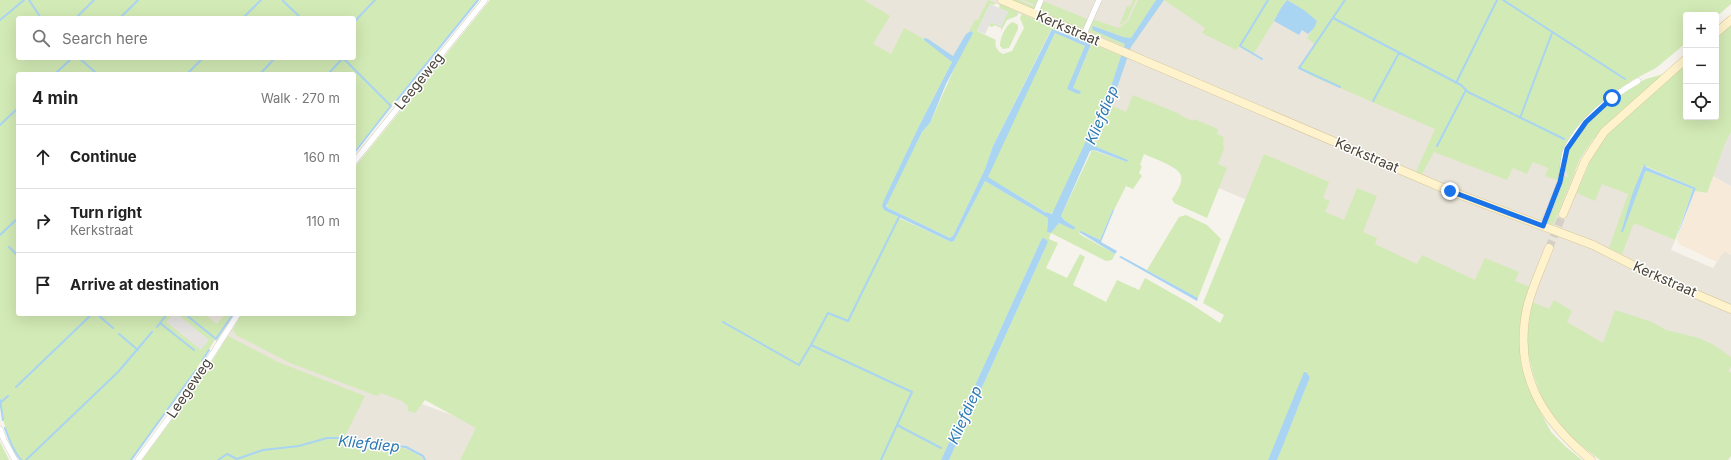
<!DOCTYPE html>
<html lang="en">
<head>
<meta charset="utf-8">
<style>
  body { margin:0; font-family:Inter,sans-serif; background:#f2f2f2; color:#222 }
  .controls { position:absolute; right:12px; top:12px; display:grid; overflow:hidden; border-radius:4px; box-shadow:0 4px 16px #0002 }
  .controls button { width:36px; height:36px; display:grid; place-items:center; padding:0; border:0; border-bottom:1px solid #e0e0e0; background:#fff; color:#222; font:20px sans-serif }
  .stop { position:absolute; width:12px; height:12px; margin:-9px; border:3px solid #1a73e8; border-radius:50%; background:#fff }
  .stop.end { background:#1a73e8; border-color:#fff; box-shadow:0 1px 4px #0008 }
  .list { margin:0; padding:0; list-style:none }
  h2 { display:flex; justify-content:space-between; align-items:center; height:52px; margin:0; padding:0 16px; font-size:17px }
  h2 small { font-size:13px; font-weight:400; color:#767676 }
  .list li { display:grid; grid-template-columns:26px 1fr auto; gap:12px; align-items:center; box-sizing:border-box; height:64px; padding:0 16px; border-top:1px solid #e0e0e0 }
  .list b { display:block; font-size:15px; white-space:nowrap }
  .list p { margin:0; font-size:13px; white-space:nowrap; color:#767676 }
  .list em { font-size:13px; font-style:normal; color:#767676 }
  .icon { flex:none; width:22px; height:22px; fill:none; stroke:currentColor; stroke-width:2; stroke-linecap:round; stroke-linejoin:round }
  .map { position:relative; flex:none; width:1731px; height:460px; overflow:hidden }
  .search { position:absolute; background:#fff; box-shadow:0 4px 16px #0002; left:16px; top:16px; width:340px; height:44px; display:flex; align-items:center; gap:10px; box-sizing:border-box; padding:0 14px; border-radius:4px; color:#767676; font-size:15px }
  .panel { position:absolute; background:#fff; box-shadow:0 4px 16px #0002; left:16px; top:72px; width:340px; height:244px; border-radius:4px }
  .map>svg:first-child { display:block }
  .residential { fill:#eae5da }
  .commercial { fill:#f7ead8 }
  .industrial { fill:#e6e2dd }
  .green { fill:#d2eab5; fill-rule:evenodd }
  .parking { fill:#e5e3e0 }
  .water { fill:#a9d4f2 }
  .lines { fill:none; stroke-linecap:round; stroke-linejoin:round }
  .stream { stroke:#a9d4f2; stroke-width:2 }
  .secondary-tunnel { stroke:#d4d0c8; stroke-width:8; stroke-dasharray:8 4; stroke-linecap:butt }
  .street-casing { stroke:#c2bbae; stroke-width:6 }
  .secondary-casing { stroke:#d6c79b; stroke-width:9 }
  .street { stroke:#fff; stroke-width:5.5 }
  .secondary { stroke:#fff3cd; stroke-width:8 }
  .route { stroke:#1a73e8; stroke-width:5 }
  .labels { text-anchor:middle; stroke-width:3; stroke-linejoin:round; paint-order:stroke }
  .street-label { font-size:14px; fill:#4b4439; stroke:#fff }
  .water-label { font-size:15px; font-style:italic; fill:#2e7ab2; stroke:#fff }
</style>
</head>
<body>
<div class="map">
<svg width="1731" height="460" viewBox="0 0 1731 460">
  <rect width="100%" height="100%" fill="#f6f3ec"/>
  <!-- residential -->
  <path class="residential" d="M858,0h436l141,125 194,64 5,33 41,18 -4,10 42,18 11,-17 7,4v125l-126,-31 -123,-68 -11,15 -264,-113 -81,-67 -56,-27 18,-45 -98,-43 -33,57 -65,-1 -23,-14z
    M183,314h118l-25,37 206,75 -15,34h-64l-61,-27 -76,-73 -34,-19 -10,5z"/>
  <!-- commercial -->
  <path class="commercial" d="M1713,176l18,10v69l-7,-4 -7,11 -38,-18 -2,-5 18,-48 12,2z"/>
  <!-- industrial -->
  <path class="industrial" d="M1731,132v54l-18,-10 12,-32z"/>
  <!-- green -->
  <path class="green" d="M0,0h477l-123,151v-77h-336v240h186l13,10 8,-10 5,2 -46,72 -53,72h-110c-12,-17 -17,-35 -21,-55zM18,18h336v40h-336z
    M490,0h374l26,16 -17,28 18,10 13,-26 20,11 28,23 -33,64 -37,80 17,12 52,24 3,-1 31,-60 63,37 -1,14 4,1 -2,6 9,4 -12,25 21,10 13,-24 5,3 -12,28 33,17 11,-22 22,10 6,-12 46,26 29,19 4,-8 -21,-12 61,-149 65,28 -6,16 7,3 -5,11 19,8 13,-32 20,8 -14,36 14,6 -2,6 42,20 5,-9 53,25 10,-22 34,14 -4,9 15,6 -7,21 -4,24 2,32 7,24 23,44 15,15 16,13h-305l33,-83 -5,-6 -37,89h-319l99,-218 -6,-4 -101,222h-481l16,-32 -51,-28 -10,13 -7,-2v-5l-6,-5 -21,-8 -4,3 -87,-33 -54,-28 -3,-5 8,-16h113v-146z
    M988,0l8,3 -2,2 -4,-1 -13,27 19,9c-2,6 1,11 7,14l9,-3 12,-23 -4,-10 2,-4 99,42 -16,49 -6,8 -45,99 -5,2 -62,-37 68,-144 31,13 -18,43 12,2 -7,-3 18,-43 -37,-16 -3,1 -58,116 -8,23 -32,67 -3,2 -62,-30 -2,-4 36,-72 8,-9 41,-92h-2l6,-11h3z
    M1010,0h9l14,6v-2l-10,-4h16l-4,8 -3,2z
    M1133,0h3l-9,20 -8,6 8,-20 3,1z
    M1138,0h18l-25,38 -8,-1 -29,-11 -2,2 33,16v3l-37,-16 4,-12 27,9 9,-7z
    M1164,0h567v4l-15,13v-2h-30v28l-30,25 -25,13 -1,2 -21,15 -35,36 -17,46 -12,-4 3,-8 -15,-6 -6,12 -14,-6 -6,12 -73,-28 -12,22 -6,-2 19,-43 -123,-53 -13,-8 16,-23 -8,-7c3,-5 7,-10 10,-17l-13,-11 -15,-9 -2,-1 -6,8 -7,13 -20,32 -15,-7 -3,4 -34,-17 3,-5z
    M1043,1l44,18 -3,8 -4,2 -40,-16v-4z
    M1000,4l18,8v2l-1,2 -10,4 -6,11v-3l-7,-3 -1,2 -4,-1 2,-4 10,4 7,-14 -9,-4z
    M1013,22l5,3v4l-9,19 -6,1 -3,-3c0,-8 6,-22 13,-24z
    M1731,24v108l-6,12 -18,49 -12,-2 1,-3 -53,-23 -22,66 24,-59 2,-1 46,18 -18,51 -41,-17 -12,31 -13,-6 19,-54 -26,-10 -7,17 -18,-8 16,-39 17,-24 76,-66v53h30v-79z
    M1664,74l-55,48 -17,19 -12,18 -27,66 -6,-3 16,-46 5,1c-1,-4 -3,-9 -3,-12 1,-30 55,-74 81,-86 5,-2 12,-3 18,-5z
    M1133,95l47,19v1l12,6 2,-2 24,10 -1,5 7,3 -1,6 1,6 -6,15 9,4 -20,50 -33,-15 -2,-4c4,-6 11,-16 9,-23 -1,-9 -29,-18 -37,-22l-4,11 2,1 -3,7 3,3 -9,13 -7,-3 -12,24 -1,-1 -13,31 -20,-9 -1,2 2,2 34,19 -3,6 -6,1 -55,-28 8,-10 16,4 -11,-7 -3,-4 31,-66 35,12v-2l-35,-15 18,-40 16,7z
    M1186,215l21,10 14,14 -23,59 -51,-28 32,-53z
    M1554,300l18,11 -5,11 36,21 12,-33 37,12 14,8 33,8 15,7 17,12v10l-3,4 3,2v83l-3,4h-128l-26,-20 -14,-14 -17,-25 -10,-27 -6,-27 1,-16 4,-29 17,7z
    M228,336l50,26 87,34 -22,44c24,1 63,2 81,20h-282l47,-64z
    M0,442l9,18h-9z"/>
  <!-- parking -->
  <path class="parking" d="M990,4l18,8 -7,15 -10,-5 -6,12 -8,-3z
    M173,314h4l32,26 -8,10 -35,-28z"/>
  <!-- water -->
  <path class="water" d="M1156,0h8l-33,47 -17,50 -22,48 36,15 -1,2 -30,-11 -4,-1 -3,1 -29,65 3,4 11,7 -1,3 -15,-7 -8,10 -4,-1 1,-14 -63,-37 -31,60 -3,1 -67,-32 -2,-4 2,-6 35,-74 33,-64 -28,-22v-2l4,1 25,17 13,-22 5,-3 2,2 -27,51 -16,39 -8,9 -36,74 2,2 62,30 3,-2 32,-67 8,-23 59,-117 39,15 -18,44 7,3 1,2 -3,1 -11,-5 18,-43 -30,-13 -67,144 57,35 7,2 47,-101 6,-8 20,-61 -32,-14 -1,-2 1,-2 30,11 8,1z
    M1287,0l17,10 13,11 -3,7 -6,6 -6,-4 -3,5 -25,-14 7,-13z
    M1644,164l2,3 50,21 -20,51 17,-50 -46,-18 -2,1 -22,60h-2l11,-37z
    M1113,209l1,1 -13,32 16,9 -2,3 -36,-22 2,-1 19,9z
    M1042,238l4,1 2,3 -99,218h-8z
    M1121,256l77,42 -1,3 -78,-44z
    M1304,372h2l4,5 -28,71 -5,12h-9z"/>
  <g class="lines">
    <!-- stream -->
    <path class="stream" d="M29,0l12,18
      M1503,0l122,79
      M283,1l18,17
      M76,18l18,-18
      M120,18l18,-18
      M243,18l18,-18
      M1333,18l128,67 7,7 96,47
      M0,20l24,-20
      M354,22l21,-22
      M79,58l16,14
      M1262,59l-22,-13 28,-46
      M55,74l17,-16
      M187,74l16,-16
      M260,74l15,-16
      M328,74l14,-15 3,1 46,46 -37,47
      M1456,83l41,-83
      M1340,87l-41,-19 46,-68
      M397,100l81,-100
      M1373,101l26,-48
      M1520,118l32,-85
      M0,125l18,-17
      M1437,146l29,-56
      M0,235l18,-17
      M9,247l9,9
      M97,314l16,14
      M185,314l31,25 17,-25
      M723,322l76,43 12,-20 17,-32 20,8 51,-104
      M160,323l34,27
      M157,327l10,-13
      M119,334l19,16
      M811,345l101,47 -15,33 44,23
      M202,361l7,-11
      M16,387l76,-73
      M0,400l3,20
      M1,402l7,-6
      M5,428c4,12 8,23 16,32
      M26,460l92,-88 34,-40
      M131,460l65,-90
      M218,460l9,-6 10,5 26,-9 36,-4 28,-8h12l67,9 17,9 2,4
      M881,460l16,-35"/>
    <!-- secondary-tunnel -->
    <path class="secondary-tunnel" d="M1549,248l14,-34"/>
    <defs>
      <path id="street" d="M1035,14l6,-14
        M1084,34l15,-34
        M354,162l131,-162
        M1543,226c6,-17 15,-34 19,-52 1,-8 1,-16 4,-24 13,-28 45,-54 72,-69
        M0,429l4,11 11,20
        M138,460l50,-68 50,-78"/>
      <path id="secondary" d="M1002,0l448,191 143,54 65,33 73,31
        M1716,33l15,-13
        M1563,214l22,-53 19,-29 82,-73
        M1549,248c-7,19 -17,39 -22,60 -14,66 15,112 64,152"/>
    </defs>
    <!-- street casing -->
    <use href="#street" class="street-casing"/>
    <!-- secondary casing -->
    <use href="#secondary" class="secondary-casing"/>
    <!-- street -->
    <use href="#street" class="street"/>
    <!-- secondary -->
    <use href="#secondary" class="secondary"/>
  </g>
  <g class="lines">
    <!-- route -->
    <path class="route" d="M1450,191l93,35 17,-44 7,-33 19,-27 26,-24"/>
  </g>
  <g class="labels">
    <!-- street labels -->
    <g class="street-label">
      <text transform="translate(1068 28) rotate(23)" y="5">Kerkstraat</text>
      <text transform="translate(419 81) rotate(-51)" y="5">Leegeweg</text>
      <text transform="translate(1367 155) rotate(23)" y="5">Kerkstraat</text>
      <text transform="translate(1665 279) rotate(24)" y="5">Kerkstraat</text>
      <text transform="translate(189 388) rotate(-56)" y="5">Leegeweg</text>
    </g>
    <!-- water labels -->
    <g class="water-label">
      <text transform="translate(1102 115) rotate(-67)" y="5">Kliefdiep</text>
      <text transform="translate(965 415) rotate(-66)" y="5">Kliefdiep</text>
      <text transform="translate(369 444) rotate(6)" y="5">Kliefdiep</text>
    </g>
  </g>
</svg>
<div class="controls">
<button>+</button>
<button>−</button>
<button><svg class="icon" aria-label="locate" viewBox="0 0 24 24"><circle cx="12" cy="12" r="6"/><path d="M12 2v4M12 18v4M2 12h4M18 12h4"/></svg></button>
</div>
<div class="stop" style="left:1612px;top:98px"></div>
<div class="stop end" style="left:1450px;top:191px"></div>
<div class="search"><svg class="icon" aria-label="search" viewBox="0 0 24 24"><circle cx="10" cy="10" r="6"/><path d="M15 15l6 6"/></svg>Search here</div>
<section class="panel">
<h2>4 min<small>Walk · 270 m</small></h2>
<ul class="list">
<li><svg class="icon" aria-label="ahead" viewBox="0 0 24 24"><path d="M12 20V5M6 11l6-6 6 6"/></svg><div><b>Continue</b></div><em>160 m</em></li>
<li><svg class="icon" aria-label="right" viewBox="0 0 24 24"><path d="M7 20v-9h11M14 6l5 5-5 5"/></svg><div><b>Turn right</b><p>Kerkstraat</p></div><em>110 m</em></li>
<li><svg class="icon" aria-label="arrive" viewBox="0 0 24 24"><path d="M6 21V4h12l-3 4 3 4H6"/></svg><div><b>Arrive at destination</b></div></li>
</ul>
</section>
</div>
</body>
</html>
